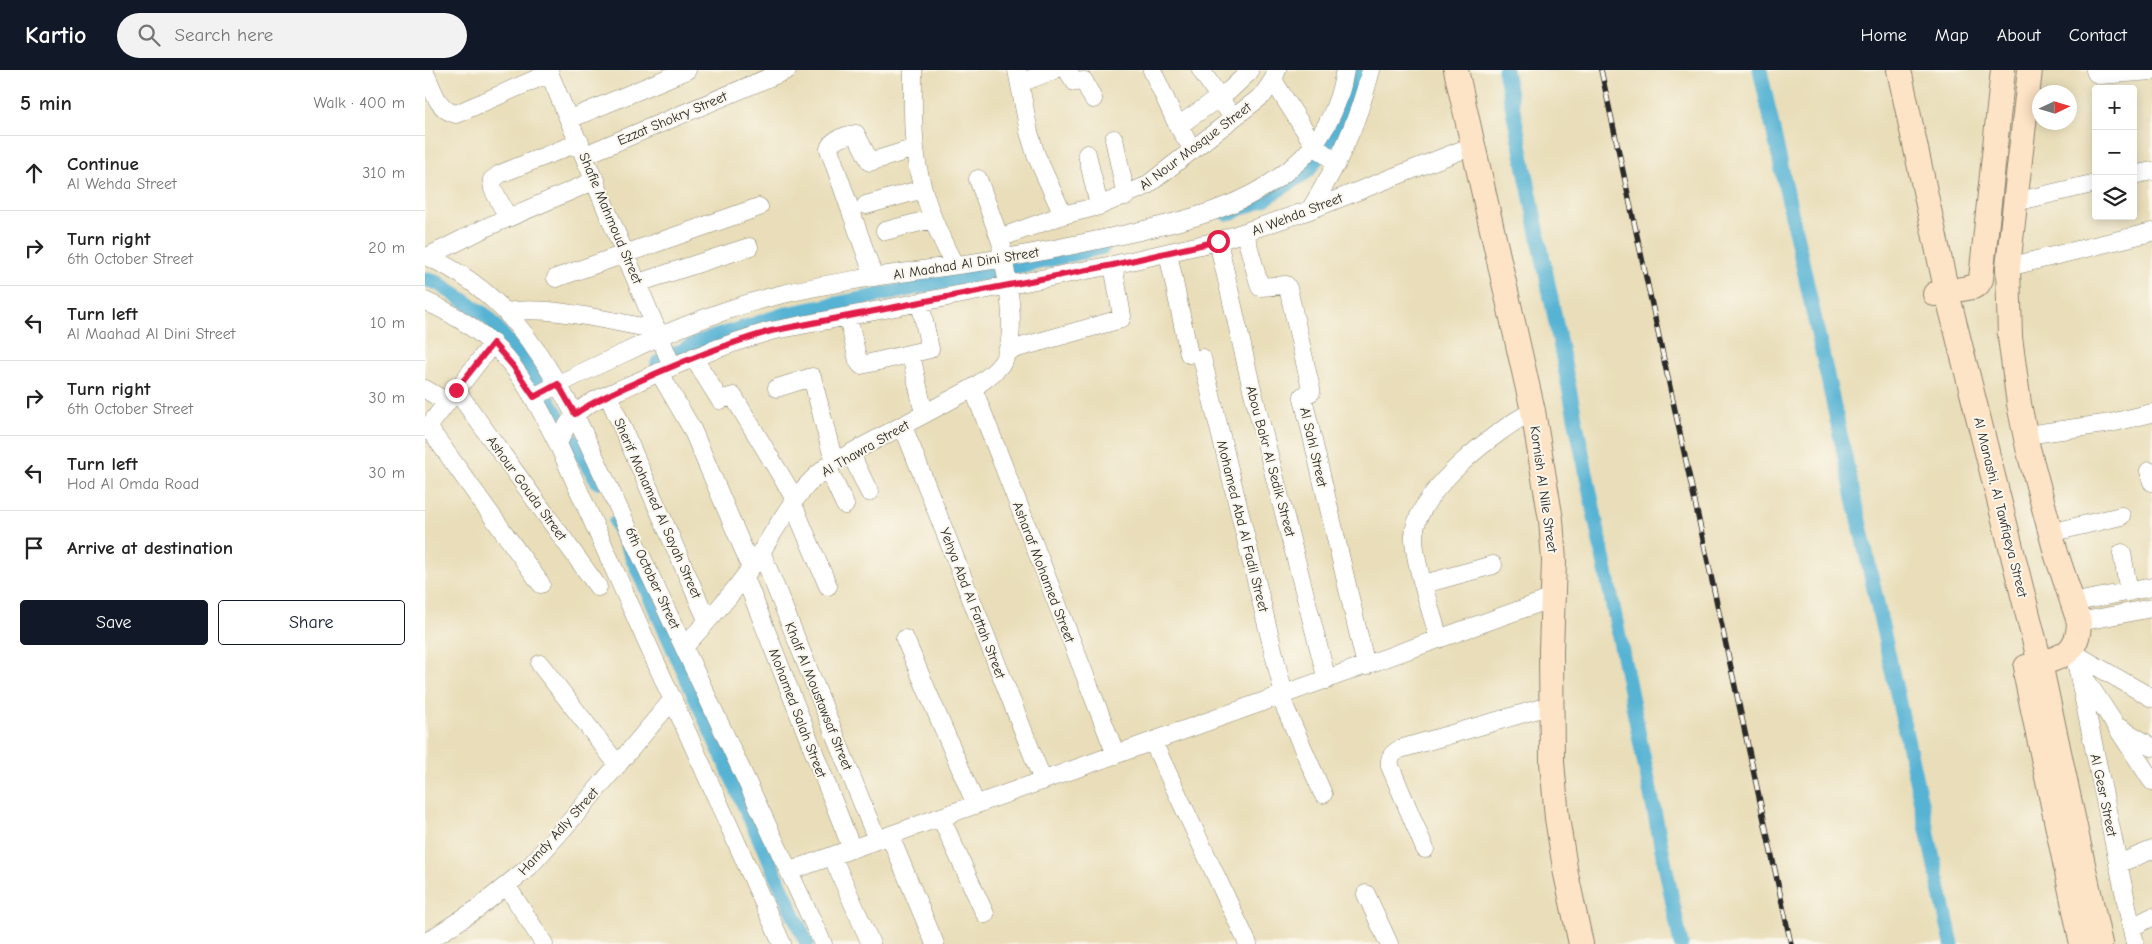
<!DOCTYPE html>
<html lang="en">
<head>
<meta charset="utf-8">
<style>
  body { margin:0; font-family:"Comic Neue",sans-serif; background:#f2f2f2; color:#222 }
  .controls { position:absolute; right:15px; top:15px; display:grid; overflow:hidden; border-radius:5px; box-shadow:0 2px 12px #0003 }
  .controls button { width:45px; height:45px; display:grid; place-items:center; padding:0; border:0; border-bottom:1px solid #e0e0e0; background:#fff; color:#222; font:25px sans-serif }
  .compass { position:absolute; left:1607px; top:15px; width:45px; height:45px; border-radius:50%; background:#fff; box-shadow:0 2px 12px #0003; rotate:86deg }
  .stop { position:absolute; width:15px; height:15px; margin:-11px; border:4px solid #e11d48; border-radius:50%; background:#fff }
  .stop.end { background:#e11d48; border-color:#fff; box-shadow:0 1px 5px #0008 }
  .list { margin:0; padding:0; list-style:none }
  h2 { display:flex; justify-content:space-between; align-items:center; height:65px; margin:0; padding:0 20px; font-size:21px }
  h2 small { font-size:16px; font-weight:400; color:#767676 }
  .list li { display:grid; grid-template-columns:32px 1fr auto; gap:15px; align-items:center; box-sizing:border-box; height:75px; padding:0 20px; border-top:1px solid #e0e0e0 }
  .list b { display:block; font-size:19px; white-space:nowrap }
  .list p { margin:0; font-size:16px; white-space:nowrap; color:#767676 }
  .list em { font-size:16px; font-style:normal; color:#767676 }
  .actions { display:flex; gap:10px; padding:15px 20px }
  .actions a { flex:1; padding:11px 0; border:1px solid #111827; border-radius:5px; text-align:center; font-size:18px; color:#111827 }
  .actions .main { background:#111827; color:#fff }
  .icon { flex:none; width:28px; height:28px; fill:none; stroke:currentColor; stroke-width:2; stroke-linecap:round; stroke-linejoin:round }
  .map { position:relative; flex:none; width:1727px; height:874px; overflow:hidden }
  header { display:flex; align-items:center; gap:30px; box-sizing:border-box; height:70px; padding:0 25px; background:#111827; color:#fff }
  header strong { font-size:24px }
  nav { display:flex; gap:28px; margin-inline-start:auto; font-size:18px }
  .search { width:350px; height:45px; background:#f2f2f2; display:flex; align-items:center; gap:12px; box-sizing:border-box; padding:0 18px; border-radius:28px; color:#767676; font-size:19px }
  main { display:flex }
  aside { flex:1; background:#fff }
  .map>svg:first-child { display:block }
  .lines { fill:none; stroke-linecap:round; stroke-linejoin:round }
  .canal { stroke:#56b3d4; stroke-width:15 }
  .street-casing { stroke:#8a8472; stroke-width:19 }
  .secondary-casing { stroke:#8a8472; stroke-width:26 }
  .street { stroke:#fff; stroke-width:18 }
  .secondary { stroke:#fee4c6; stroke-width:24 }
  .rail-casing { stroke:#2b2b2b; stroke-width:5.5 }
  .rail { stroke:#fbf7ec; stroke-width:4; stroke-dasharray:11; stroke-linecap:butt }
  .route { stroke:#e11d48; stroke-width:6 }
  .labels { text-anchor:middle; stroke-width:4; stroke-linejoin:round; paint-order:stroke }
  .street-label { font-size:14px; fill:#2b2b2b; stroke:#fbf7ec }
</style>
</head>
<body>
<header>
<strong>Kartio</strong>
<div class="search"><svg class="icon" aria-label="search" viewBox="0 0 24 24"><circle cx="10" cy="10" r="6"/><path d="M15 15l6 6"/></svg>Search here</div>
<nav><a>Home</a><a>Map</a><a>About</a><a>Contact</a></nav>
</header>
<main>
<aside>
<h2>5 min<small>Walk · 400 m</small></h2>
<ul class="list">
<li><svg class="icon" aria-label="ahead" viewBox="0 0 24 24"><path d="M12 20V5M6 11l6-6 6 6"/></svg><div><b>Continue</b><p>Al Wehda Street</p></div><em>310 m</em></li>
<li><svg class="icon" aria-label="right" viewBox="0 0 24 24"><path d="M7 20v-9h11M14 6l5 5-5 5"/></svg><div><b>Turn right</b><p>6th October Street</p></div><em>20 m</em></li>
<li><svg class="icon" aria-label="left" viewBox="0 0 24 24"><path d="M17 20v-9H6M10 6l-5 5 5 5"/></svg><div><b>Turn left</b><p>Al Maahad Al Dini Street</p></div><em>10 m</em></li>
<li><svg class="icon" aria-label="right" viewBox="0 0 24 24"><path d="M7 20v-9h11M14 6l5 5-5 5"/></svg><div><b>Turn right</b><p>6th October Street</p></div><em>30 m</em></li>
<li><svg class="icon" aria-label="left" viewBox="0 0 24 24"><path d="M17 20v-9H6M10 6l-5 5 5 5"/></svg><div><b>Turn left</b><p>Hod Al Omda Road</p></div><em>30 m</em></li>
<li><svg class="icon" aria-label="arrive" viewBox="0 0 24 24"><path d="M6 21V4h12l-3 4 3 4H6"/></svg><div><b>Arrive at destination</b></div></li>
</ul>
<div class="actions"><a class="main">Save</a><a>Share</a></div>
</aside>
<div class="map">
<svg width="1727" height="874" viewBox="0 0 1727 874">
  <rect width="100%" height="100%" fill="#fbf7ec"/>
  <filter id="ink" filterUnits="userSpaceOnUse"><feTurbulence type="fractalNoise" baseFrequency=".02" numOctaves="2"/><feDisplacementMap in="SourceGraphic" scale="10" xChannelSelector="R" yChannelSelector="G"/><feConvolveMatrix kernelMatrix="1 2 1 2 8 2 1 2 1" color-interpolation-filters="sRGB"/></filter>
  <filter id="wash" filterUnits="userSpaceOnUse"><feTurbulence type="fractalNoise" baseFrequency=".0096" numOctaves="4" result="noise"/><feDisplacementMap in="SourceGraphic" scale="20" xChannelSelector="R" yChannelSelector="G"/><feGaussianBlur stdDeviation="1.12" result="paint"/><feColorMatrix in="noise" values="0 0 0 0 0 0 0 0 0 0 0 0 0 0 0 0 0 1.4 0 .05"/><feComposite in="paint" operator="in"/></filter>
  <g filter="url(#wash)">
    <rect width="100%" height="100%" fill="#e9deb9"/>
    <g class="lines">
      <!-- canal -->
      <path class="canal" d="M1080,0l176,874
        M1335,0l192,874
        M802,144l36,-14 45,-29 35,-50 16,-51
        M0,209l13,4 50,34 40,50 70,115
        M233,293l41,-21 87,-28 238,-48 79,-19
        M191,452l191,422"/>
    </g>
  </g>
  <g filter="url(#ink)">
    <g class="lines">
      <defs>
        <path id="street" d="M123,0l124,296
          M488,0c0,26 -1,52 2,78 4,41 20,80 39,116
          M592,0l12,62 7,23 27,60
          M642,0l8,12 9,-1 9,18
          M727,0l26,56 15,24
          M776,0l32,48
          M1670,0l1,3 4,2 52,-4
          M0,3c8,16 12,37 31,41l94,-41
          M848,10l41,65 23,19
          M595,13l34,-13
          M145,49l117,-49
          M753,56l52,-36 19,-18
          M689,69l12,57
          M662,84l12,52
          M160,85l202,-85
          M1708,105l19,-4
          M553,109l23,63
          M1590,132l81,-19
          M441,135l57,-16
          M885,140c29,-48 47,-85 61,-140
          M83,148l-15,-29 -1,-9 8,-6 80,-32
          M460,161l47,-12
          M820,164l15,53 26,-2 2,3 23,101v3l-8,4v2l63,268
          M793,171l33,144 76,295
          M743,183l21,101
          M0,186c74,30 114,92 150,159l248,529
          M2,187l60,-30 109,-47
          M1583,197l144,-35
          M449,207l-45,-128c2,-10 18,-14 27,-15l14,28 45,-14
          M131,208l203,-71
          M213,213l111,-36
          M0,231c76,34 97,72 133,143l224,500
          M81,242c46,-7 105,10 152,18
          M423,246l10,45 3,4 5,-1 64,-15 -10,-47
          M582,281l114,-32 1,-3 -9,-51
          M486,285l13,59
          M268,287l27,43 13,-4 2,3 60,100
          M777,288l82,337
          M234,302l33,57 59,138
          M352,318l35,-11 22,85
          M548,318l143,367
          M0,319l22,13
          M31,320l142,197
          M183,325l99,225
          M109,327c29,-16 60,-30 90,-44 50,-24 101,-45 155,-58 74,-18 151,-25 226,-37 42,-7 84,-16 126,-25 57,-13 114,-26 160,-65 30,-24 48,-60 54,-98
          M478,356l140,355
          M3,357l113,157
          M0,361l68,-88
          M1601,365l85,-12 41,-10
          M133,374c4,-10 9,-20 17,-29 14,-15 36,-21 53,-29 47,-21 93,-41 143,-55l342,-66 105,-24 92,-31 162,-64
          M426,384l18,38
          M402,396l18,39
          M1724,401l3,11
          M367,432l36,84
          M1625,463l71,-17
          M336,481l116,289
          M1697,483l7,39
          M320,507l107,272
          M999,514l69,-19
          M1646,533l81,-16
          M1654,552l73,-14
          M480,569l71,166
          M1014,569c-7,-26 -26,-79 -25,-104 3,-44 82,-105 119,-124
          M260,576c20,-23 42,-45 60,-70 29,-39 46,-86 89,-114l139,-74c10,-7 21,-14 29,-25 15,-23 8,-69 3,-95 -2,-12 -7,-21 0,-32l58,-21 36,-9 47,-20 117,-91 10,-15 4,-10
          M1648,577l62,297
          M1650,584l77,44
          M115,594l78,101
          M1657,604l70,107
          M855,626l43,98
          M1695,658l32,19
          M728,672l95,202
          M516,748l44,96
          M465,766l45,108
          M1000,779l-35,-83c-1,-9 2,-12 10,-17l152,-44
          M407,786l39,88
          M1693,794l34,-14
          M365,801l763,-273
          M82,816l37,58
          M941,824l23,50
          M1707,857l20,-10
          M0,873l52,-34 52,-42 43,-48 101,-120"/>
        <path id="secondary" d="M1031,0l77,341 18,109 3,41 -3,89 1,112 5,56 9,56 15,70
          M1474,0l48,223 93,370 60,281
          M1510,224l38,-7 5,-3 3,-5 22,-209
          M1601,597c28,-8 53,-9 53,-45l-23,-69 -28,-105 -9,-44 -9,-67 -2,-70 22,-197
          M1601,606l56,268"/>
      </defs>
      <!-- street casing -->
      <use href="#street" class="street-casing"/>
      <!-- secondary casing -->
      <use href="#secondary" class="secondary-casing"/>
      <!-- street -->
      <use href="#street" class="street"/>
      <!-- secondary -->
      <use href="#secondary" class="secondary"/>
      <defs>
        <path id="rail" d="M1176,0l190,874"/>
      </defs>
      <!-- rail casing -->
      <use href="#rail" class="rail-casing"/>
      <!-- rail -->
      <use href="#rail" class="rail"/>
    </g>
  </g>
  <g class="lines" filter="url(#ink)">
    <!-- route -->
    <path class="route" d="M31,320l37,-47 20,23 21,31 24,-13 17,30c20,-14 42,-23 64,-33 44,-20 86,-37 132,-50l342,-66 105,-24"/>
  </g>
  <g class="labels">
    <!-- street labels -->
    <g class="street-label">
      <text transform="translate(247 48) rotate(-23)" y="5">Ezzat Shokry Street</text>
      <text transform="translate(770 76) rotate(-37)" y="5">Al Nour Mosque Street</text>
      <text transform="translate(872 144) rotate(-21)" y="5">Al Wehda Street</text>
      <text transform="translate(186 148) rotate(67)" y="5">Shafie Mahmoud Street</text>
      <text transform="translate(541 193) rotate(-9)" y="5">Al Maahad Al Dini Street</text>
      <text transform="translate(889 377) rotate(77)" y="5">Al Sahl Street</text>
      <text transform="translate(440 378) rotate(-30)" y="5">Al Thawra Street</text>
      <text transform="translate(846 391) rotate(75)" y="5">Abou Bakr Al Sedik Street</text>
      <text transform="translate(102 418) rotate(54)" y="5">Ashour Gouda Street</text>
      <text transform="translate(1119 419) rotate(82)" y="5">Kornish Al Nile Street</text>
      <text transform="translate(1576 437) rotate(76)" y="5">Al Manashi, Al Tawfiqeya Street</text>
      <text transform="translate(233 438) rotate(66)" y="5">Sherif Mohamed Al Sayah Street</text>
      <text transform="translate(818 456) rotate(76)" y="5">Mohamed Abd Al Fadil Street</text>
      <text transform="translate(619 502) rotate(69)" y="5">Asharaf Mohamed Street</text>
      <text transform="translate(228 508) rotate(65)" y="5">6th October Street</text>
      <text transform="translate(548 533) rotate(69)" y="5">Yehya Abd Al Fattah Street</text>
      <text transform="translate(394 626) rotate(68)" y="5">Khalf Al Moustawsaf Street</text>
      <text transform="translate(373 643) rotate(69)" y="5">Mohamed Salah Street</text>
      <text transform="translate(1679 725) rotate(78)" y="5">Al Gesr Street</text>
      <text transform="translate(133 761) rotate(-48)" y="5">Hamdy Adly Street</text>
    </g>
  </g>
</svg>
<div class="controls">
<button>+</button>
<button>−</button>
<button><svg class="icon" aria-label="layers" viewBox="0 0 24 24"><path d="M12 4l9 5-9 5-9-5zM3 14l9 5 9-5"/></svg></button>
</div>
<svg class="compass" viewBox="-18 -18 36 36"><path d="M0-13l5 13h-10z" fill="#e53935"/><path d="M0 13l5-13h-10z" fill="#767676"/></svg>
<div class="stop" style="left:793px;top:171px"></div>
<div class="stop end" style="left:31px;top:320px"></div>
</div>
</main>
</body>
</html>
